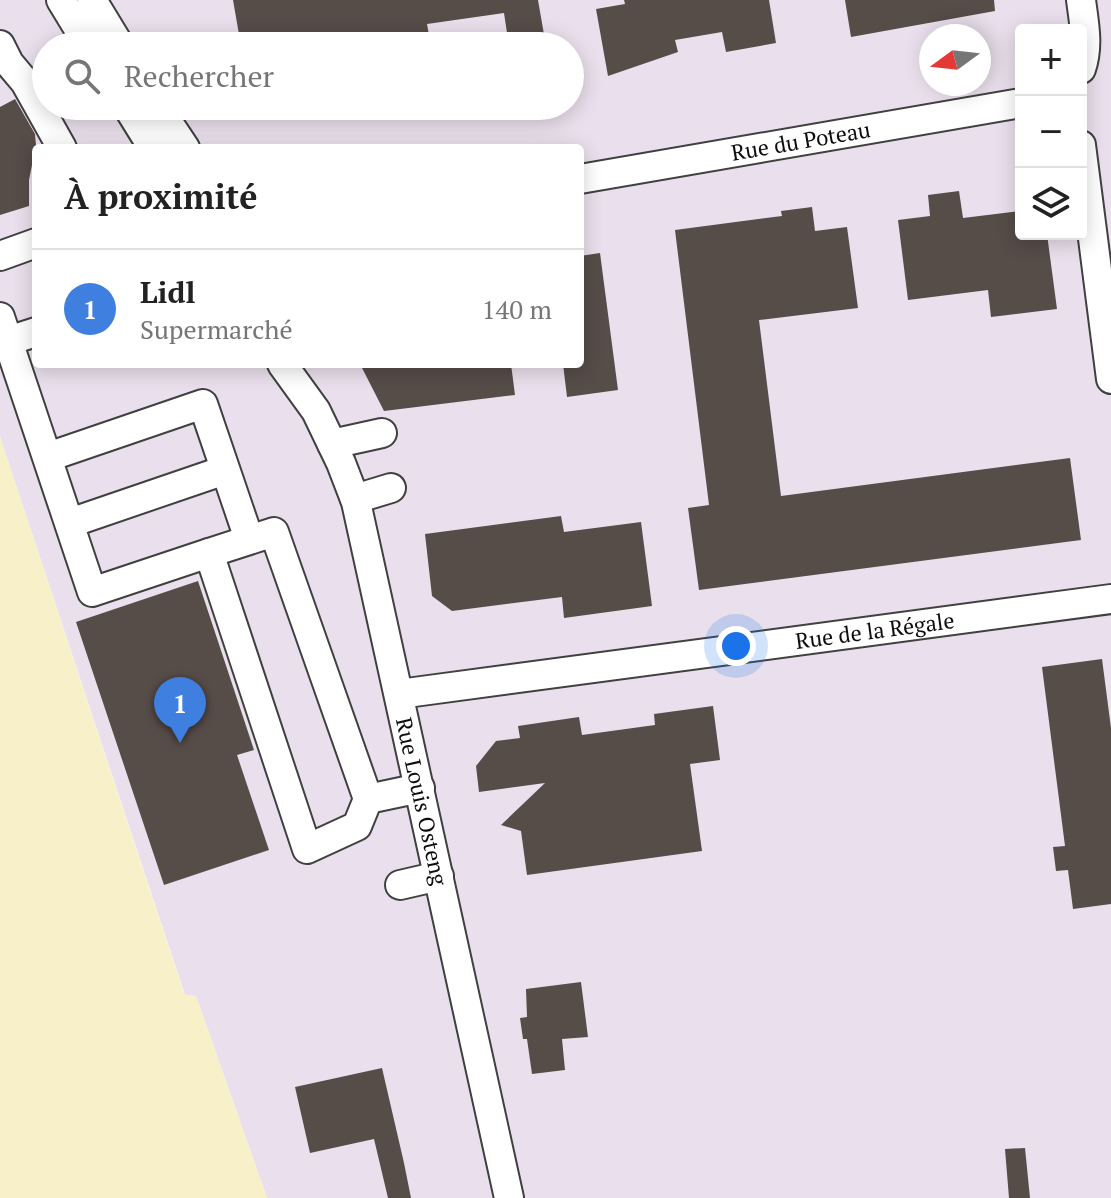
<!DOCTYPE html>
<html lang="fr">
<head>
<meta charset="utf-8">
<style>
  body { margin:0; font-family:"PT Serif",serif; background:#f6f6f6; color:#222 }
  .controls { position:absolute; right:24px; top:24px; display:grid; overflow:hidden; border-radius:8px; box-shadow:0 4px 20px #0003 }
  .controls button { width:72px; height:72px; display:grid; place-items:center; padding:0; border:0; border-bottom:2px solid #e0e0e0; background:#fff; color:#222; font:40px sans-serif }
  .compass { position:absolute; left:919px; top:24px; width:72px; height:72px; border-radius:50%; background:#fff; box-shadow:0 4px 20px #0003; rotate:255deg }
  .you { position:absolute; left:736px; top:646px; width:28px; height:28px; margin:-20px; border:6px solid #fff; border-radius:50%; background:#1a73e8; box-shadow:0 0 0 12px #1a73e833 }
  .badge { display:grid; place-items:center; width:52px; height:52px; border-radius:50%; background:#ca1731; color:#fff; font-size:26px; font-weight:700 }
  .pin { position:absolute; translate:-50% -66px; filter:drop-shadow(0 2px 4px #0008) }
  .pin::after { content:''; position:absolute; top:42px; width:28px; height:24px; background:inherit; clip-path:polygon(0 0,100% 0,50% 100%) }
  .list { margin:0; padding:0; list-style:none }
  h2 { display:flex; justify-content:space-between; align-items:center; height:104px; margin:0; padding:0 32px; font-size:34px }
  h2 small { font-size:26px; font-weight:400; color:#767676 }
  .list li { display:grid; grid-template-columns:52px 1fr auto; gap:24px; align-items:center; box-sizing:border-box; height:120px; padding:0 32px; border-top:2px solid #e0e0e0 }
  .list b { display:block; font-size:30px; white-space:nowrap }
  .list p { margin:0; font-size:26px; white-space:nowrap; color:#767676 }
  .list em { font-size:26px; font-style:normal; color:#767676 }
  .icon { flex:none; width:44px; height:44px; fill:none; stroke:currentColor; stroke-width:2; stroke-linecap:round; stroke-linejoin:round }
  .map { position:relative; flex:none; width:1111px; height:1198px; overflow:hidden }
  .search { position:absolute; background:#fff; box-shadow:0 4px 20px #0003; left:32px; top:32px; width:552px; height:88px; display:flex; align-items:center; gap:20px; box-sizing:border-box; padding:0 28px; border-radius:44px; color:#767676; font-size:30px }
  .panel { position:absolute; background:#fff; box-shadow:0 4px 20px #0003; left:32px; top:144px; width:552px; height:224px; border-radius:8px }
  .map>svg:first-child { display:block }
  .industrial { fill:#eae0ed; fill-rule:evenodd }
  .farmland { fill:#f8f0c9 }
  .building { fill:#564c48 }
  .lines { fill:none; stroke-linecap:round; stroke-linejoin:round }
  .minor-casing { stroke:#404040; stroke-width:32 }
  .minor { stroke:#fff; stroke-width:28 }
  .labels { text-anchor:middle; stroke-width:8; stroke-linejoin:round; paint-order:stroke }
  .street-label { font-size:22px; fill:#0d0d0d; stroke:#fff }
</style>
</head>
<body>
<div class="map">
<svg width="1111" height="1198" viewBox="0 0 1111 1198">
  <rect width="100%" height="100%" fill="#fffaec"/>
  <!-- industrial -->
  <path class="industrial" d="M0,0h1111v1198h-844l-71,-202 -11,-1 -185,-558zM1021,30h60v204h-60zM931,36h48v48h-48zM46,46h524v60h-524zM36,148h544v216h-544z"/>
  <!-- farmland -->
  <path class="farmland" d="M0,437l184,557 12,2 71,202h-267z"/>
  <!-- building -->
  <path class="building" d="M233,0h305l8,46h-37l-5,-33 -77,11 4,22h-190z
    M624,0h145l7,43 -50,9 -4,-20 -47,8 3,12 -70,24 -12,-67 29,-5z
    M845,0h149l1,11 -144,26z
    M15,99l20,35 1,11 -7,35v26l-29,9v-108z
    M959,191l4,27 58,-7v23h26l10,75 -66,8 -3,-27 -80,10 -10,-80 32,-4 -2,-21z
    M812,207l3,24 32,-4 11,81 -99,12 22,176 289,-38 11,82 -382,50 -11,-82 21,-3 -34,-275 107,-14 -1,-5z
    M600,253l18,137 -51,7 -4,-33h17v-108z
    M360,364h151l4,31 -131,16z
    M561,516l3,16 77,-10 11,84 -88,12 -2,-21 -110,14 -20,-15 -7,-62z
    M198,581l56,169 -17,5 32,95 -105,35 -88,-263z
    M1102,659l9,69v176l-38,5 -5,-39 -12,1 -3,-24 12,-1 -23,-179z
    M713,706l7,54 -30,4 12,87 -175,24 -6,-44 -20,-6 44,-42 -66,9 -3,-26 20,-25 24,-3 -2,-12 61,-9 3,18 73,-10 -1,-11z
    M581,982l7,55 -26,2 3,31 -33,4 -5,-35h-4l-3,-21 7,-1 -1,-28z
    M382,1068l22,95 7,35h-23l-14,-59 -64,14 -15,-66z
    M1025,1148l5,50h-21l-4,-49z"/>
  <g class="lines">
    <defs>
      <g id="minor">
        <path d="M61,0l28,46"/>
        <path d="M92,0l28,46"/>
        <path d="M1081,0c3,23 8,46 0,69"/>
        <path d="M0,45l9,18 16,19 37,66"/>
        <path d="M127,106l26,42"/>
        <path d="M157,106l28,42"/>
        <path d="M1081,145l30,234"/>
        <path id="s1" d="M580,179l441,-76"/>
        <path d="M0,256l36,-13"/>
        <path d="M0,317l8,24"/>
        <path d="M36,332l-28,9 84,251 117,-39 98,296 50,-23 11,-27 52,-11"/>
        <path id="s2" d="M282,364l34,47 25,52 15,39 153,696"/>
        <path d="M332,444l50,-11"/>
        <path d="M48,457l155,-53 46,135"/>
        <path d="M355,499l36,-11"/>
        <path d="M70,523l155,-53"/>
        <path d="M209,553l65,-21 94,267"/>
        <path id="s3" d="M399,694l712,-95"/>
        <path d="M400,885l39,-9"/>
      </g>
    </defs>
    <!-- minor casing -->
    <use href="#minor" class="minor-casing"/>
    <!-- minor -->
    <use href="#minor" class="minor"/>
  </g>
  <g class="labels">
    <!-- street labels -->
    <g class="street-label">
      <text dy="8" stroke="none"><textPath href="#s1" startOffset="224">Rue du Poteau</textPath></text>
      <text dy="8" stroke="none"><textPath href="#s3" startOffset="480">Rue de la Régale</textPath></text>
      <text dy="8" stroke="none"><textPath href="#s2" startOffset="464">Rue Louis Osteng</textPath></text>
    </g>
  </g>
</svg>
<div class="controls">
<button>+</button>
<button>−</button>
<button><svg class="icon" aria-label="layers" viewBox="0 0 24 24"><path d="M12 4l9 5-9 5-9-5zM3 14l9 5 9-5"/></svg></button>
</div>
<svg class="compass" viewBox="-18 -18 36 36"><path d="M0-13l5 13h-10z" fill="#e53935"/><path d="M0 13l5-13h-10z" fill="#767676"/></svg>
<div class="you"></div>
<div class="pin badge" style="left:180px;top:743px;background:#3f7fe0">1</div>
<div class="search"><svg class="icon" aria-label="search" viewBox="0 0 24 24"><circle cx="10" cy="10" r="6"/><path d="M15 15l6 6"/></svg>Rechercher</div>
<section class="panel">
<h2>À proximité<small></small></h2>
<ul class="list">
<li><span class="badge" style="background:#3f7fe0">1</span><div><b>Lidl</b><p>Supermarché</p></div><em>140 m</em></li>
</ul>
</section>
</div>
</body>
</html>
